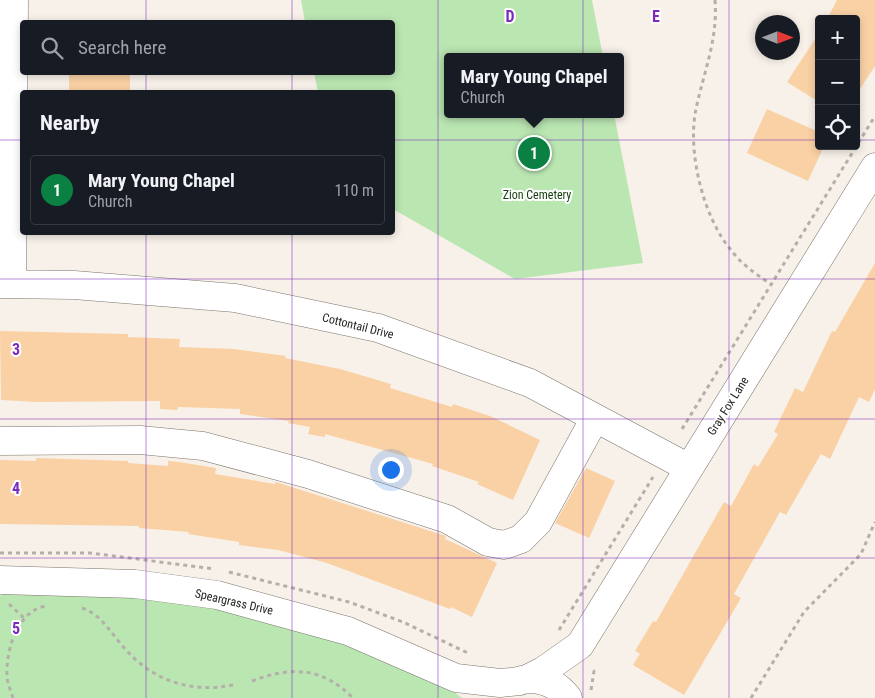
<!DOCTYPE html>
<html lang="en">
<head>
<meta charset="utf-8">
<style>
  body { margin:0; font-family:"Roboto Condensed",sans-serif; background:#242831; color:#f1f3f6 }
  .controls { position:absolute; right:15px; top:15px; display:grid; overflow:hidden; border-radius:5px; box-shadow:0 2px 8px #0003 }
  .controls button { width:45px; height:45px; display:grid; place-items:center; padding:0; border:0; border-bottom:1px solid #363941; background:#171b24; color:#f1f3f6; font:25px sans-serif }
  .compass { position:absolute; left:755px; top:15px; width:45px; height:45px; border-radius:50%; background:#171b24; box-shadow:0 2px 8px #0003; rotate:90deg }
  .you { position:absolute; left:390px; top:469px; width:18px; height:18px; margin:-12px; border:4px solid #fff; border-radius:50%; background:#1a73e8; box-shadow:0 0 0 8px #1a73e833 }
  .badge { display:grid; place-items:center; width:32px; height:32px; border-radius:50%; background:#0b8043; color:#fff; font-size:16px; font-weight:700 }
  .pin { position:absolute; translate:-50% -50%; border:2px solid #fff; box-shadow:0 1px 5px #0006 }
  .popup { position:absolute; left:444px; top:53px; width:180px; height:65px; box-sizing:border-box; display:grid; place-content:center; border-radius:5px; background:#171b24; filter:drop-shadow(0 1px 4px #0005); font-size:16px; white-space:nowrap; color:#9ea1a6 }
  .popup b { font-size:19px; color:#f1f3f6 }
  .popup::after { content:''; position:absolute; left:50%; top:100%; margin-left:-10px; border:10px solid transparent; border-top-color:#171b24 }
  .list { margin:0; padding:0; list-style:none }
  h2 { display:flex; justify-content:space-between; align-items:center; height:65px; margin:0; padding:0 20px; font-size:21px }
  h2 small { font-size:16px; font-weight:400; color:#9ea1a6 }
  .list li { display:grid; grid-template-columns:32px 1fr auto; gap:15px; align-items:center; box-sizing:border-box; height:70px; margin:0 10px 10px; padding:0 10px; border:1px solid #363941; border-radius:5px }
  .list b { display:block; font-size:19px; white-space:nowrap }
  .list p { margin:0; font-size:16px; white-space:nowrap; color:#9ea1a6 }
  .list em { font-size:16px; font-style:normal; color:#9ea1a6 }
  .icon { flex:none; width:28px; height:28px; fill:none; stroke:currentColor; stroke-width:2; stroke-linecap:round; stroke-linejoin:round }
  .map { position:relative; flex:none; width:875px; height:698px; overflow:hidden }
  .search { position:absolute; background:#171b24; box-shadow:0 2px 8px #0003; left:20px; top:20px; width:375px; height:55px; display:flex; align-items:center; gap:12px; box-sizing:border-box; padding:0 18px; border-radius:5px; color:#9ea1a6; font-size:19px }
  .panel { position:absolute; background:#171b24; box-shadow:0 2px 8px #0003; left:20px; top:90px; width:375px; height:145px; border-radius:5px }
  .map>svg:first-child { display:block }
  .green { fill:#bae6b2 }
  .building { fill:#f9d1a5 }
  .lines { fill:none; stroke-linecap:round; stroke-linejoin:round }
  .minor-casing { stroke:#7b756e; stroke-width:29 }
  .path { stroke:#b5afa9; stroke-width:3; stroke-dasharray:4 4; stroke-linecap:butt }
  .minor { stroke:#fff; stroke-width:28 }
  .grid { fill:none; stroke:#7b2cbf; stroke-width:1; stroke-opacity:0.55 }
  .labels { text-anchor:middle; stroke-width:4; stroke-linejoin:round; paint-order:stroke }
  .park-label { font-size:12px; fill:#123c0a; stroke:#fff }
  .street-label { font-size:12px; fill:#272421; stroke:#fff }
  .grid-label { font-size:16px; text-anchor:middle; font-weight:bold; fill:#7b2cbf; stroke:#fff; stroke-width:4; stroke-linejoin:round; paint-order:stroke }
</style>
</head>
<body>
<div class="map">
<svg width="875" height="698" viewBox="0 0 875 698">
  <rect width="100%" height="100%" fill="#f8f1e9"/>
  <!-- green -->
  <path class="green" d="M301,0h291l11,57h-155v57h166l29,149 -128,16 -122,-70 -1,-117h-74l-4,-19 78,-1v-50h-87z
    M12,589l91,5 138,17 104,31 93,37 24,19h-462v-102z"/>
  <!-- building -->
  <path class="building" d="M837,0h38v66l-19,29v-76h-29z
    M819,33v69l-32,-20z
    M69,72h61v20h-61z
    M767,109l52,23v14h5l-16,35 -61,-28z
    M875,263v126l-6,13 -10,-5 -29,62 -9,-5 -35,61 -6,-3 -46,82 7,4 -57,97 -51,-30 7,-11 -5,-3 18,-30 3,1 68,-120 7,4 23,-42 4,3 20,-33 -4,-2 21,-44 8,4 29,-61 3,1z
    M0,331l128,3v3l52,2 -1,8 55,2 52,7 -1,2 55,11 51,15 -1,4 62,19 1,-3 37,12 50,24 -27,60 -36,-16 2,-2 -47,-16 1,-2 -108,-30v3l-17,-3 2,-7 -22,-4 1,-2 -49,-7v-5l-62,-2 -1,3 -17,-1v-8l-123,1 -36,-2z
    M36,458l92,3v2l40,3v-5l11,1 37,6 -1,6 60,10 1,-2 170,54 -1,3 52,24 -25,54 -21,-10 -1,2 -123,-46 -49,-13 -39,-5v-3l-51,-8 1,-2 -50,-4v-2l-139,-2v-64l36,1z
    M586,468l29,13 -26,57 -34,-15z"/>
  <g class="lines">
    <defs>
      <path id="minor" d="M0,284l74,1 161,13 143,30 152,55 159,85
        M12,284l2,-284
        M0,441l140,-1 63,6 105,28 139,45 41,23 16,3 17,-6 17,-17 57,-104
        M0,580l135,4 82,11 131,36 108,47 44,5 20,-2
        M527,679l16,-8 37,-26 295,-478
        M521,680c19,-3 35,2 47,18"/>
    </defs>
    <!-- minor casing -->
    <use href="#minor" class="minor-casing"/>
    <!-- path -->
    <path class="path" d="M715,0c3,39 -11,71 -19,109 -9,42 7,108 35,141 11,15 25,24 41,35
      M682,429l193,-313
      M0,553h90l125,16
      M229,572l120,30 54,20 67,32
      M9,604l16,15
      M82,608c18,6 27,22 39,36 28,35 67,50 112,41
      M559,630l94,-153
      M252,681c40,-15 70,-14 101,17
      M591,690l3,-19 -2,-1
      M13,698c-2,-7 -6,-15 -6,-23 -1,-25 10,-64 39,-69
      M751,698l53,-86 57,-58 14,-32"/>
    <!-- minor -->
    <use href="#minor" class="minor"/>
  </g>
  <!-- grid -->
  <path class="grid" d="M146,0v22M292,0v22M438,0v698M583,0v698M729,0v698M146,72v20M292,72v20M0,140h22M392,140h427M856,140h19M146,232v466M292,232v466M0,279h875M0,419h875M0,558h875"/>
  <g class="labels">
    <!-- park labels -->
    <g class="park-label">
      <text x="537" y="199">Zion Cemetery</text>
    </g>
    <!-- street labels -->
    <g class="street-label">
      <text transform="translate(358 326) rotate(14)" y="4">Cottontail Drive</text>
      <text transform="translate(728 406) rotate(-58)" y="4">Gray Fox Lane</text>
      <text transform="translate(234 602) rotate(13)" y="4">Speargrass Drive</text>
    </g>
  </g>
  <g class="grid-label">
    <text x="510" y="22">D</text>
    <text x="656" y="22">E</text>
    <text x="16" y="355">3</text>
    <text x="16" y="494">4</text>
    <text x="16" y="634">5</text>
  </g>
</svg>
<div class="controls">
<button>+</button>
<button>−</button>
<button><svg class="icon" aria-label="locate" viewBox="0 0 24 24"><circle cx="12" cy="12" r="6"/><path d="M12 2v4M12 18v4M2 12h4M18 12h4"/></svg></button>
</div>
<svg class="compass" viewBox="-18 -18 36 36"><path d="M0-13l5 13h-10z" fill="#e53935"/><path d="M0 13l5-13h-10z" fill="#9ea1a6"/></svg>
<div class="you"></div>
<div class="pin badge" style="left:534px;top:153px">1</div>
<div class="popup"><b>Mary Young Chapel</b>Church</div>
<div class="search"><svg class="icon" aria-label="search" viewBox="0 0 24 24"><circle cx="10" cy="10" r="6"/><path d="M15 15l6 6"/></svg>Search here</div>
<section class="panel">
<h2>Nearby<small></small></h2>
<ul class="list">
<li><span class="badge">1</span><div><b>Mary Young Chapel</b><p>Church</p></div><em>110 m</em></li>
</ul>
</section>
</div>
</body>
</html>
